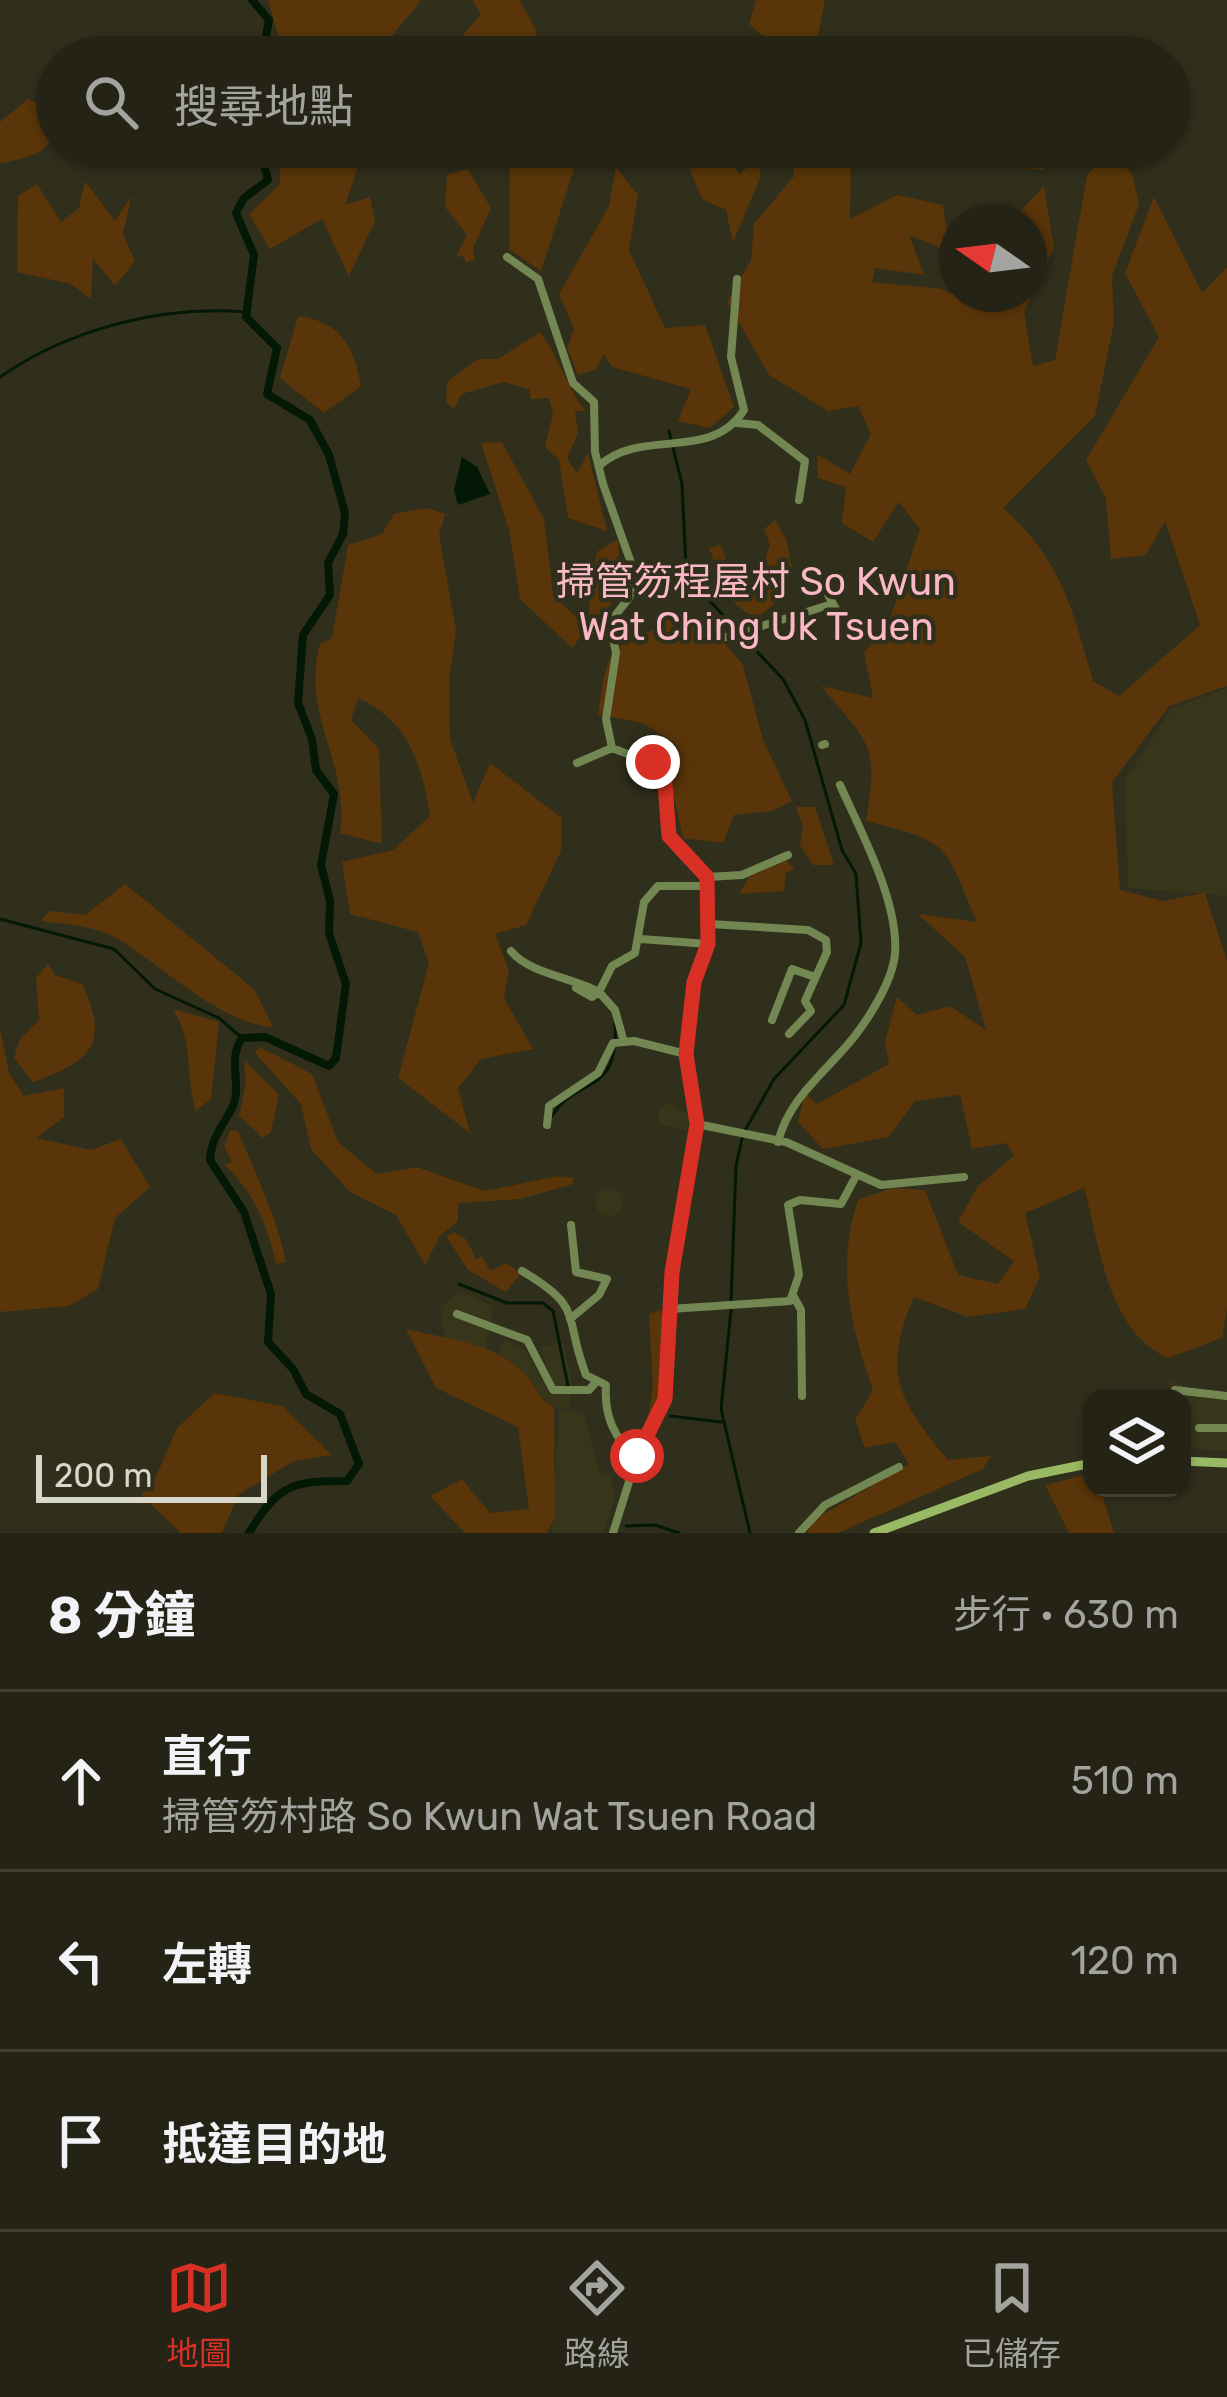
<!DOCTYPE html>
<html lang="zh-TW">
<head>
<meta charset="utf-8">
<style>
  body { margin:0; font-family:Rubik,"Noto Sans TC",sans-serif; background:#302f22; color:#f1f3f6 }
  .controls { position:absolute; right:36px; bottom:36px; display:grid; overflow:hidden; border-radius:24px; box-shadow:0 3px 9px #0004 }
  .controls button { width:108px; height:108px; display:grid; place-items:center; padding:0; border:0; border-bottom:3px solid #414034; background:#242315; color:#f1f3f6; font:60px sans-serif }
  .compass { position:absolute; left:939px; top:204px; width:108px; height:108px; border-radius:50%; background:#242315; box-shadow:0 3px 9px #0004; rotate:284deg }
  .scale { position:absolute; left:36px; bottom:30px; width:231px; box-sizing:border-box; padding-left:12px; border:6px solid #d7d7cb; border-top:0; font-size:33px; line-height:42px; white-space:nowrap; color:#d7d7cb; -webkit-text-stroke:9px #302f1c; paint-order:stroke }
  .stop { position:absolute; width:36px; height:36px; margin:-27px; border:9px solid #d93025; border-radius:50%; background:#fff }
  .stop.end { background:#d93025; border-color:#fff; box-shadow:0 3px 12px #0008 }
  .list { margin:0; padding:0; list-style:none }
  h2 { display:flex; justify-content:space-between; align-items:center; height:156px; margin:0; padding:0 48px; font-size:51px }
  h2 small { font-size:39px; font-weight:400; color:#a3a4a0 }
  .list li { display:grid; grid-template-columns:78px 1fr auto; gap:36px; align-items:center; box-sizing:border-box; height:180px; padding:0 48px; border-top:3px solid #414034 }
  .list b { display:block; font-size:45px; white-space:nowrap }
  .list p { margin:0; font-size:39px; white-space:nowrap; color:#a3a4a0 }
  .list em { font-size:39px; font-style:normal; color:#a3a4a0 }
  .icon { flex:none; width:66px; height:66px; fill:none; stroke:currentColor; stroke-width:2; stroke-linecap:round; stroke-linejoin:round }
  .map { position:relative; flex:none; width:1227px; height:1533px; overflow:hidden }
  .search { position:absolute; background:#242315; box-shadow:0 3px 9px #0004; left:36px; right:36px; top:36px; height:132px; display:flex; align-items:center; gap:30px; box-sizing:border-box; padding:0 42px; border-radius:66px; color:#a3a4a0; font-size:45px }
  .sheet { height:696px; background:#242315 }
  nav { display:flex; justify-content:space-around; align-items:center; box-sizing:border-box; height:168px; border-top:3px solid #414034; background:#242315; font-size:33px; color:#a3a4a0 }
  nav a { display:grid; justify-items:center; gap:6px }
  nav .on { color:#d93025 }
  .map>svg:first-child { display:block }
  .built { fill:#37361b }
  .green { fill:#593509 }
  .water { fill:#041806 }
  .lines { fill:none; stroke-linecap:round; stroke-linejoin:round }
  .stream { stroke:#041806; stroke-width:3 }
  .canal { stroke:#041806; stroke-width:8 }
  .street { stroke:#738753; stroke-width:8 }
  .secondary { stroke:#99b964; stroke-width:9 }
  .route { stroke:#d93025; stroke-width:15 }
  .labels { text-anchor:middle; stroke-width:9; stroke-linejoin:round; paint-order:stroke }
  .quarter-label { font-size:39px; fill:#fab7c5; stroke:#302f1c }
</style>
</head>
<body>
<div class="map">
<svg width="1227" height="1533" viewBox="0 0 1227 1533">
  <rect width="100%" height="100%" fill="#302f1c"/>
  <!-- built -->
  <path class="built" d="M1227,688v208l-99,-8 -3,-108 47,-72z
    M667,1103l22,11 -2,17 -26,-7 -3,-11z
    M595 1202a14 14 0 1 1 28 0a14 14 0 1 1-28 0Z
    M461,1291l33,16 -11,51 -37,-7 -6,-44z
    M504,1339l21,10 24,45h22l-2,15 -31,-5 -42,-46z
    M563,1342l10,44 -19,1 -14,-40z
    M1170,1380l28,11 29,2v58l-45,-3v-50h-13z
    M559,1410l24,2 17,60 11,4 4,20 -11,37h-52z"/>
  <!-- green -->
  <path class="green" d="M268,0h152v2l-46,55h-99l3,-22z
    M472,0h48l17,33 -5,10 -20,1 7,13h-74l36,-43z
    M756,0h69l-9,45 4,12h-42l2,-7 -31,-26z
    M28,99l29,13c0,40 -23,45 -57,51v-41z
    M279,147h86l-20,58 25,-8 5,24 -26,55 -27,-57 -52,30 -21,-35 31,-30z
    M510,147h84l-20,22 -33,102 -32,-22z
    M680,147h31l5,16 11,-16 12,28 17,-16 5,16 -28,68 -7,-33 -24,-11z
    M791,147h60l-1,72 47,-24 46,10 7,47 -41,-17 15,40 -49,-7 -3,14 70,7 49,22 16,-12 -7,-5h29v-72h-19l34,-36 10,62 -30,64 9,54 22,-6 32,-185 24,-26 21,25 7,30 -27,72 2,46 -19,94 -92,92c58,52 69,99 90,173l26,15 81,-71 -35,-104 -19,34 -35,4 -5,-60 -20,-39 73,-123 -34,-64 29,-76 48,96 25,-26v419l-58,20 -57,76 8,108 43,11 42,-8 22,68v348l-5,29 -54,20c-61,-27 -68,-113 -84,-170l-59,25 15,64 -15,32 -57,8 -54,-20c-33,75 -15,104 34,163l43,-4 -8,13 -145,64h-31l8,-14 94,-55 -14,-22 -30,6 -10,-28 18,-30c-23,-65 -37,-123 -15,-190l34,-12 33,2 33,85 40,9 16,-23 -56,-39 19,-35 37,-31 -8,-13 -34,6 -12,-54 -45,6 -26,36 -66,12 -25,-27 7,-29 12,11 72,-40 -4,-22 12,-45 20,18 33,-9 36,24 -21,-73 -47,-43 59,8c-34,-80 -25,-79 -111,-101 13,-78 4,-76 -45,-135l52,12 -9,-46 24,-27 32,-96 -21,-27 -26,40 -31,-19 4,-36 -28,-9 -1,-24 33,20 21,-40 -13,-28 -30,5 -59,-36 -42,-73 24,-42 3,-36 40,-48z
    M983,147h83l-24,23 -59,-6z
    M616,167l22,28 -9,55 36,78 40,-3 29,82 -24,21 -32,-7 13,-32 -79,-22 -8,-13 -9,16 -17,5 -11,-27 7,-19 -15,-35 50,-88z
    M468,169l23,39 -18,40 2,11 -9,4 -2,-7 -8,1 11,-22 -22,-28 2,-32z
    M85,181l30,40 17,-26 -9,39 12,27 -20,25 -22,-28 -2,41 -20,-15 -54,-12 1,-76 19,-12 24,38 18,-14z
    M298,316c42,5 56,30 63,70l-37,27 -44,-35z
    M540,332c20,26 25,54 46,79h-11l3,22 -11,26 10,14 11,-20 19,78 -39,-13 -9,-58 -14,-13 8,-34 -4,-15 -18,1 -2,-10 -26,-7 -41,12 -8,15 -8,-7 1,-20 31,-23h20z
    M502,442l42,77 9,76 34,33 -15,20 -52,-49 -11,-69 -28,-87z
    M427,508l18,6 -6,21 17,95 -7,52 1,57 23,64 17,-40 72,55 -1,33 -35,74 -31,9 14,37 -5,27 29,51 -52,10 -23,29 12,45 -72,-55 31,-115 -11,-31 -68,-18 -8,-52 51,-12 37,-34c-8,-51 -21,-95 -72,-118l-7,22 28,29 3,95 -42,-11c10,-73 -40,-117 -20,-189l12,-6 16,-93 34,-11 12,-20z
    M775,520l11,19 6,29 -9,11 2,17 -30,23 -26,-20 -20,-51 11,-3 16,38 19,4 15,-42 -6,-16z
    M618,539l1,16 -11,14 19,-5 2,17 -33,42 -8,-3 3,-27 -9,-17 12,-5 3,-19z
    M671,616l34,4 38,45 20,75 29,61 -20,10 -38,4 -11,28 -40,-5 -16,-71 7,-4 1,-19 -32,-21 -45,-9c5,-24 4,-61 30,-73 21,-11 23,-7 43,-25z
    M796,807h19l19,58h-21l-13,-20 3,-19z
    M786,860l9,10 -9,2 -2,19 -45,3 10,-17z
    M125,884l129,105 19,38c-53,-3 -112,-63 -157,-89 -21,-12 -51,-14 -75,-17l8,-10 36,4z
    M48,964l7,11 27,9c29,60 8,78 -49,98l-19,-24 6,-19 19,-19 -3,-42z
    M173,1009l46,13 -8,77 -15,12c-12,-40 -1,-65 -23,-102z
    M0,1028l9,45 15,23 40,-8v29l-28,21 55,12 30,-11 29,48 -35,31 -17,71 -29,17 -69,6z
    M260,1047l52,27 26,68 39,32 40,-7 67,24 74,-15 15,2v6l-53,15 -62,4v18l-18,15 -15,29 -29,-50 -46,-23 -39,-43 -10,-45 -46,-51z
    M244,1060l35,34 -8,38 -8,6 -24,-22 7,-33z
    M230,1130l8,1c18,45 38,83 48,131l-10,2c-9,-41 -21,-69 -51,-99l7,-3 -8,-15z
    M454,1232l12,7 10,20 6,-3 8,15 16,-8 15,10 -15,19 -38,-22 -22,-34z
    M660,1310c13,25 4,85 -12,106l5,-30 -4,-72z
    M406,1329c40,10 87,13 117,43 14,13 12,25 31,35l1,109 -8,17h-82l-35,-37 32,-17 28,34 39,-4 -11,-82 -82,-39z
    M214,1393l68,13 50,49 -38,6 -56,34 -16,38h-41l-40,-38 14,-16 22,-51z
    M1092,1473v15h8l14,45h-45l-24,-48z"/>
  <!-- water -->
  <path class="water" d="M462,457l15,10 13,27 -32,11 -4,-15z"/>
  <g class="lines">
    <!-- stream -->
    <path class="stream" d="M0,377c69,-48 162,-72 246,-65
      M669,431l13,53 4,82 9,19 42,45
      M0,919l114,30 41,40 64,29 23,20
      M552,1116c26,-42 67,-18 63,-93
      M459,1284l48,19h36l10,8 15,75
      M731,1301l5,-135 7,-32 31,-55 70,-74 17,-62 -5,-69 -14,-24 -37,-130 -22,-41 -40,-42
      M731,1310l-10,99 29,124
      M670,1416l51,6
      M626,1526l29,-1 24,8"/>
    <!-- canal -->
    <path class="canal" d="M252,0l17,20 -7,37
      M249,1533c30,-50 45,-52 98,-52l12,-17 -19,-50 -34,-20 -13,-25 -25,-27 3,-48 -27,-82 -34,-52c1,-23 14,-35 23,-54 9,-22 -6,-46 9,-68l23,-1 64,29 7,-8 10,-74 -17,-51 1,-32 -9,-36 13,-71 -18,-24 -4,-31 -14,-36 5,-68 27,-40 -2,-32 15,-29 2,-21 -16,-58 -19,-35 -43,-26 10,-46 -31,-31 8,-62 -18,-42 8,-15 24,-18 -9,-33"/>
    <!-- street -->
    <path class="street" d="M507,257l31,22 35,104 21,19 1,50 8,32 32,90 -6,24 -19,24 6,31 -10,66 6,29 50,19 7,69 38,41 35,-2 46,-20
      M737,423l21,2 47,36 -6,39
      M599,466c41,-39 112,-3 145,-56l-13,-53 6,-78
      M824,587l14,26
      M726,637l103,-32
      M822,745l3,-1
      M577,763l35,-15
      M710,924l98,6 18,10 1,12 -22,49 6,10 -22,23
      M641,939l67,5
      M511,951c19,23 61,26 88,41l-7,5 -16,-9
      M772,1020l20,-51 23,8
      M624,1042l-9,-32 -16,-18 13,-26 23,-13 9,-51 14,-16h50
      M697,1124l89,18 95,43 83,-8
      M547,1125l2,-19 49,-33 15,-30 21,-2 52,13
      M778,1142c10,-39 36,-60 63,-90 21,-22 51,-67 54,-98 4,-52 -34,-122 -55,-169
      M522,1271c63,37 41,44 64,104l20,10c-2,28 7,55 31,71
      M794,1297l7,13 1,86
      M670,1309l120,-8 9,-26 -11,-70 12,-5 41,4 15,-28
      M457,1314l70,26 26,50h36l7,-8
      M570,1319l29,-24 8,-16 -31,-7 -5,-47
      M1175,1398v-8l52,6
      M1199,1428h28
      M613,1533l24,-77 28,-56 7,-128 25,-148 -11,-70 8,-72 14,-38 -1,-67
      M799,1533l26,-28 74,-38"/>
    <!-- secondary -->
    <path class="secondary" d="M1182,1461l45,2
      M874,1533l154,-57 64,-13"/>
  </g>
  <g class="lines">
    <!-- route -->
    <path class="route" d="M637,1456l28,-57 7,-127 25,-148 -11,-70 8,-72 14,-38 -1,-67 -38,-41 -5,-64 -11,-10"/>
  </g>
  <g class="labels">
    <!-- quarter labels -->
    <g class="quarter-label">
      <text x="756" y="595">掃管笏程屋村 So Kwun<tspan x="756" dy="45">Wat Ching Uk Tsuen</tspan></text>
    </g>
  </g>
</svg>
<div class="controls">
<button><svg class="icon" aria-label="layers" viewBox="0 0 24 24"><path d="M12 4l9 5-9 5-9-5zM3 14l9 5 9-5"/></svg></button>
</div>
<svg class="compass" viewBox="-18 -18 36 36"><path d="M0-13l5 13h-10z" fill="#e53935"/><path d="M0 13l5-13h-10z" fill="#a3a4a0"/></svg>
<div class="scale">200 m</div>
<div class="stop" style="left:637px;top:1456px"></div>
<div class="stop end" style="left:653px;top:762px"></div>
<div class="search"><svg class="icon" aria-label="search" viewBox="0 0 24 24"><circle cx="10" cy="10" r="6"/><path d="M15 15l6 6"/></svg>搜尋地點</div>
</div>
<section class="sheet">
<h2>8 分鐘<small>步行 · 630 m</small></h2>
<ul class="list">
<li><svg class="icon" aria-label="ahead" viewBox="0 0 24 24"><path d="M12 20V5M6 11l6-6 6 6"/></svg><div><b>直行</b><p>掃管笏村路 So Kwun Wat Tsuen Road</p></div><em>510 m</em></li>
<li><svg class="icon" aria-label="left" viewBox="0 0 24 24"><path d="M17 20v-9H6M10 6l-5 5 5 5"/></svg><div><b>左轉</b></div><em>120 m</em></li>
<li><svg class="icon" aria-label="arrive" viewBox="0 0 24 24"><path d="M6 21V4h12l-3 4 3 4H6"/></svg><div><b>抵達目的地</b></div></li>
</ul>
</section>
<nav>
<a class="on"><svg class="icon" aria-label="map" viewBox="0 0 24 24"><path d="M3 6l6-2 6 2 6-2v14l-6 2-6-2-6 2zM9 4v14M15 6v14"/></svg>地圖</a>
<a><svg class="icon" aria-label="directions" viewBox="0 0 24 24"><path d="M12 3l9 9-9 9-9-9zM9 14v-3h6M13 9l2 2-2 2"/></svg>路線</a>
<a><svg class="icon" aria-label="saved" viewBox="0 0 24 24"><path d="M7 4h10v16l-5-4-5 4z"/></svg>已儲存</a>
</nav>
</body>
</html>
